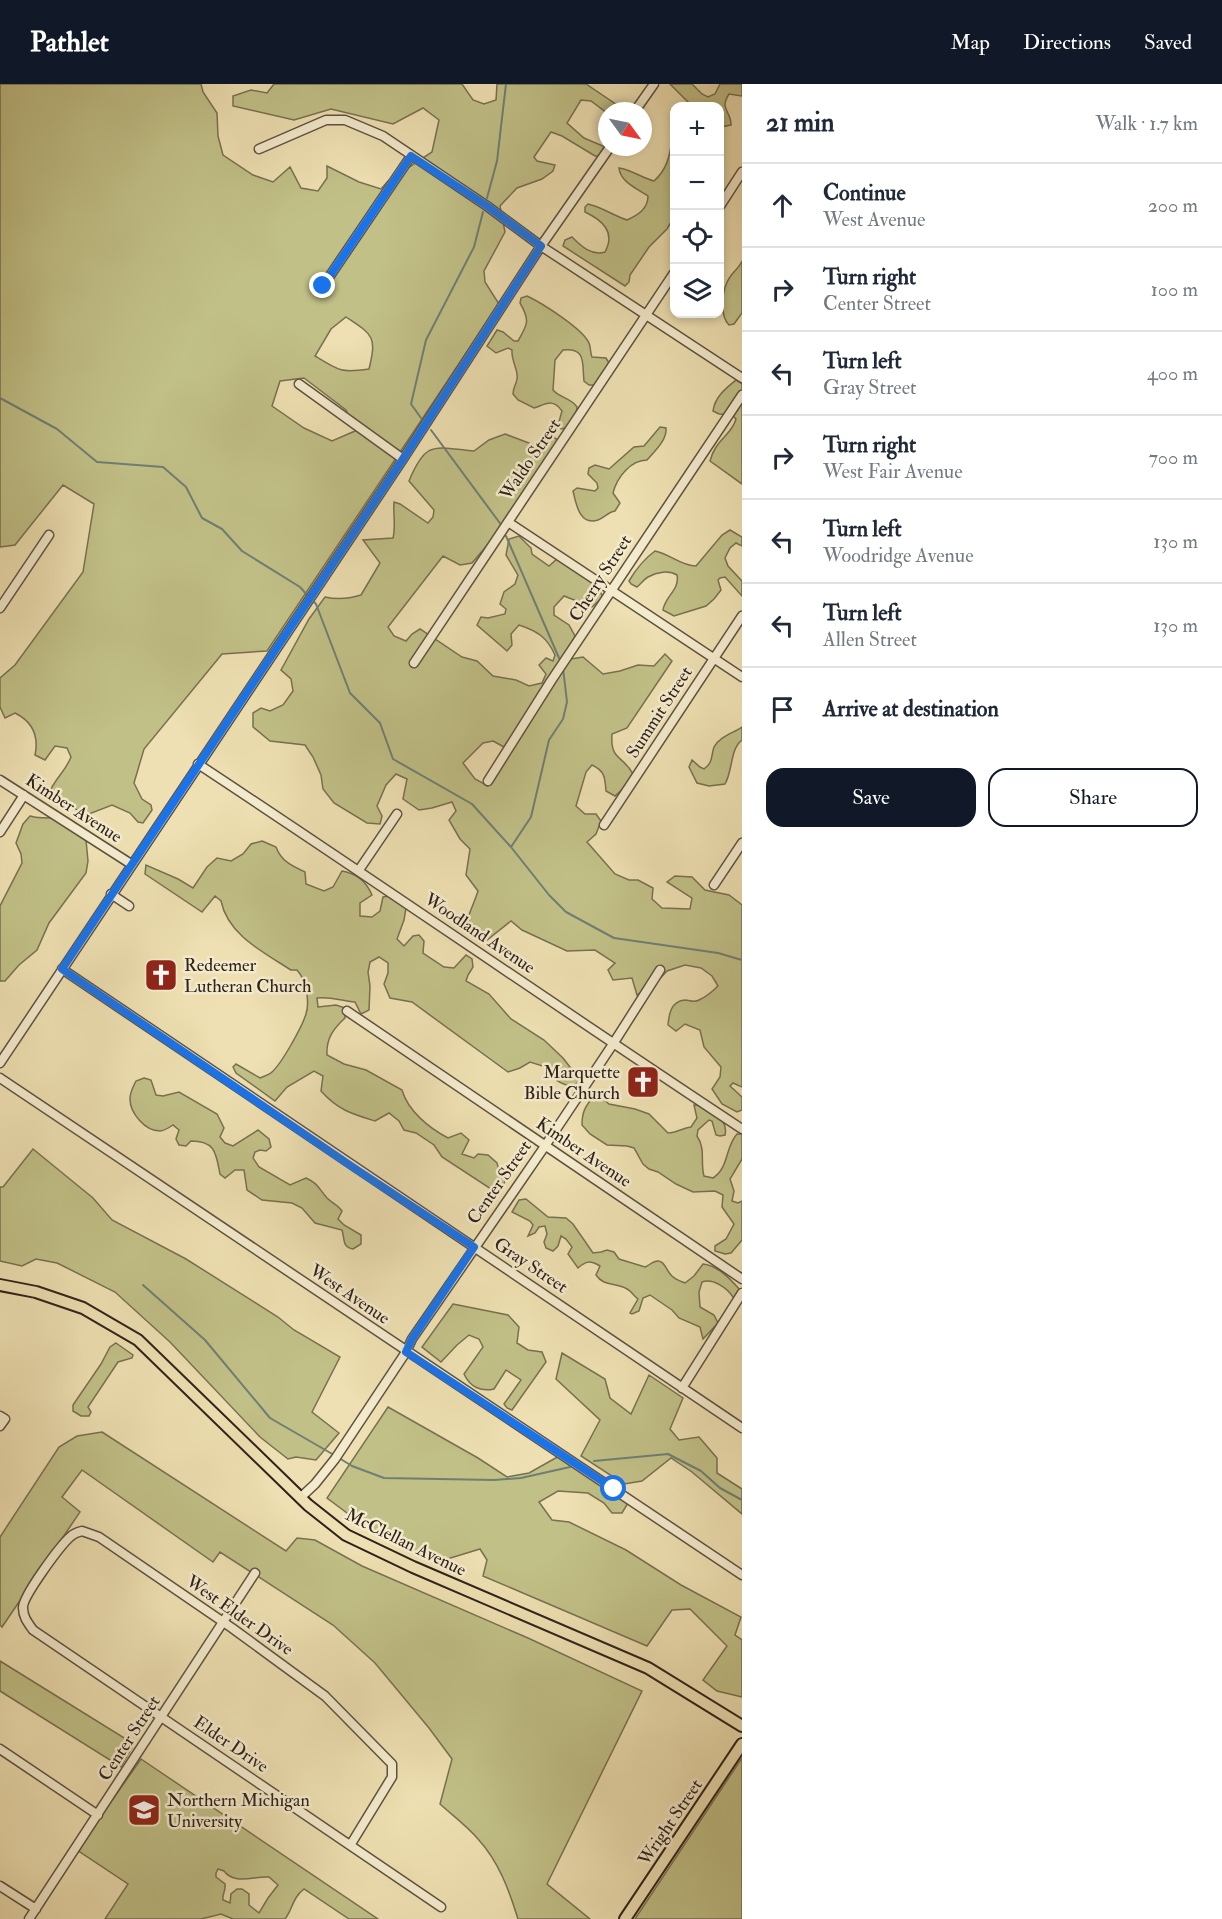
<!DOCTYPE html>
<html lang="en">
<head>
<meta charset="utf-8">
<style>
  body { margin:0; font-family:"IM FELL Double Pica",serif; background:#f6f6f7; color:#1f2937 }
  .controls { position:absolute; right:18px; top:18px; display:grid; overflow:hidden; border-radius:12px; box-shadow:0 3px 9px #0003 }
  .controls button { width:54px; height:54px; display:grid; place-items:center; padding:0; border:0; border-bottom:2px solid #e0e1e3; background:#fff; color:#1f2937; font:30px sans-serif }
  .compass { position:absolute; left:598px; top:18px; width:54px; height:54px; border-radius:50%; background:#fff; box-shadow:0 3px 9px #0003; rotate:123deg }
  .stop { position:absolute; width:18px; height:18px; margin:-14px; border:4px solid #1a73e8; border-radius:50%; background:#fff }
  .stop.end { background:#1a73e8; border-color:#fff; box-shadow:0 2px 6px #0008 }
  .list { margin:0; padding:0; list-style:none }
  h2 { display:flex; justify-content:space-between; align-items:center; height:78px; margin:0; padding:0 24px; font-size:26px }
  h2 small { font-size:20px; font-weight:400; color:#747a83 }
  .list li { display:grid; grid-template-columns:39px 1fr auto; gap:18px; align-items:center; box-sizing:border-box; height:84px; padding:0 24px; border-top:2px solid #e0e1e3 }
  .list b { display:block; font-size:22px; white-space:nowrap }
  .list p { margin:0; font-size:20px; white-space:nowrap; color:#747a83 }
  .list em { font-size:20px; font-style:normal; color:#747a83 }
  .actions { display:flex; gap:12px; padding:18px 24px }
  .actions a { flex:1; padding:14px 0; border:2px solid #111827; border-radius:18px; text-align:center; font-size:21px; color:#111827 }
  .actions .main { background:#111827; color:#fff }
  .icon { flex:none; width:33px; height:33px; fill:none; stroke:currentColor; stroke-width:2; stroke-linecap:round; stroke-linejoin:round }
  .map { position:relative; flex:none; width:742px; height:1835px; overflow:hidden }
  header { display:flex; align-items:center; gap:36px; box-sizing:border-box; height:84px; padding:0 30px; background:#111827; color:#fff }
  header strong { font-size:28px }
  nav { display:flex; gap:33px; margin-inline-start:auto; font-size:21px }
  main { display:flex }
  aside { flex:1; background:#fff }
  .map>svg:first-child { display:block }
  .green { fill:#c1c087; stroke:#787051; stroke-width:1.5; fill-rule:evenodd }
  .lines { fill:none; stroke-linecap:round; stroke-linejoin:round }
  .stream { stroke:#6e7f74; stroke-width:2 }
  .minor-casing { stroke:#5e5141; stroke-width:11 }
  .major-casing { stroke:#2e211b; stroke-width:14 }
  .minor { stroke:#f4ebcd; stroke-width:8 }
  .major { stroke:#eee0b2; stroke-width:10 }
  .route { stroke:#1a73e8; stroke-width:8 }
  .labels { text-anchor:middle; stroke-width:5; stroke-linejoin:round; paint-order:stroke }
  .street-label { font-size:18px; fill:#2e211b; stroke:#f4ebcd }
  .poi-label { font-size:18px; fill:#2e211b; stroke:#f4ebcd; text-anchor:start }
</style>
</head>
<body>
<header>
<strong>Pathlet</strong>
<nav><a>Map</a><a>Directions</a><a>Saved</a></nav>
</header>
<main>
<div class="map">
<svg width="742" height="1835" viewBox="0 0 742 1835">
  <rect width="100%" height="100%" fill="#eee0b2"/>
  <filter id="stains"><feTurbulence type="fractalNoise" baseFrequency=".00333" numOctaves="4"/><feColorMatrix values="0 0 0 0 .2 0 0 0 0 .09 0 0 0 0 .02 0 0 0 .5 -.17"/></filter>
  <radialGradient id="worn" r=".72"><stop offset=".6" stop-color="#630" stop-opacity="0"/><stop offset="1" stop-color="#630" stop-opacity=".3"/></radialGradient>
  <!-- green -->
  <path class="green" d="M0,0h201l2,8 14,21 1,23 5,19 30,20 20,7 17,-15 11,21 17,3 9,-13v-12l32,16 22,7 7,-8 44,-29 7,-32 -16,-12 -30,16 -62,-15 -37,11 -61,-14v-10l18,-6 16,3 7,-9h188l11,16 11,4 12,-4 1,-16h89l37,25 1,2h-17v2l-16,-12 -10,-1 -14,23 17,15 19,8 2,5 -5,5h-5l-33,-20 -11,-4 -17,25 3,4 18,4 -2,6 -11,8 -25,9 -17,18 5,26 -21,39 1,11 14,22 -232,347 -45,3 -78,95 -10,34 8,16 9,6 1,5 -9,13 -5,-1 -8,-9 -18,-8 -28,11 -19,-16 -11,-5 -3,-6c6,-12 15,-19 20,-32l-4,-9 -12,-2 -10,14 -10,-5c4,-19 -2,-33 -20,-42l-10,5 -5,-11v-29l15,-13 68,-93 11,-68 -31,-19 -48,60 -15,2zM346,233c27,18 31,19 23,52 -28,4 -30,2 -54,-13l16,-27zM304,294l42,32 9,21 -23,10 -28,-13 -32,-22 8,-25z
    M670,0h22l10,10 6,3 7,-3 5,-10h22v12l-13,-2c-10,16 2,16 2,31l-11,2v-21h-28z
    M674,46v87l-7,12 -18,18 -19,28 -1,7 -4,4 -62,-40 2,-6 7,-3c9,9 19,19 33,15 11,-20 -3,-32 -20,-40v-5l3,-3c14,3 26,12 39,16 11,-5 21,-11 21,-24 -10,-7 -28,-14 -29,-28 13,2 23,10 35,13 16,-14 16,-31 20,-51z
    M742,177v52l-8,11 -5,1c-10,-10 -7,-37 1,-48 4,-6 9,-9 12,-16z
    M527,212c15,7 56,33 62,47 2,5 1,9 3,14l14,1 3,5 -14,22h-6l-5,-4c-2,-16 3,-34 -21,-31l-8,10 -2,30c7,8 18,8 24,17l-1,7 -10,14 -5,1 -3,-4 4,-14c-9,-13 -16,-7 -28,-3l-16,-8 -5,-6c0,-6 3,-9 4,-15 2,-9 -6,-17 -5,-29l-4,-2 -12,5 -9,-7 10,-16 6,2 11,9h4c10,-17 12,-21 2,-38l1,-5z
    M736,296l6,4v100l-32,-23c5,-21 22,-26 26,-42l-4,-4 -13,-1 -6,-3c2,-14 12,-22 23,-31z
    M660,343l6,1c1,12 -11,23 -19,32 -16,0 -30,17 -34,33l7,10 -5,8c-7,1 -11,7 -17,9 -19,6 -22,-17 -25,-29l4,-3 18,3 3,-3 -1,-5 -9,-9 1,-6 6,-3 14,4 25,-22 10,-1z
    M505,350l29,11 16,-10 8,5 -68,102 -18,21 -12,2 -17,-9 -55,71 6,9 12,5 6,-7 8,-5 42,28 15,4 16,15 23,4 13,6 13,-3 4,-9 -7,-9 7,-7 7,3 2,-6c-8,-18 -18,-24 -36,-30l-8,9 1,11 -5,6 -30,-26 4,-8 7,1 17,-4 1,-5 -6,-5 4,-12 11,-8 3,-9 -12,-20 3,-16 10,-3 12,12 1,6 17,12 8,-7 38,23 8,15 -11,10 -28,-11 -10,11v8l15,10 6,11 -9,17 5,6 12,-2 20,17 17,-3 18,-6 16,1 11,-12 7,7 -45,67 -15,6c-2,27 11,21 21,40l-5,10 -13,12 -9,-5c-1,-13 -1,-20 -14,-26l-6,7 -10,34 9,8h11l5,7 -5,13 -9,8 28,32 14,6h9l15,8 -1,11 10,9 28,1 2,-11 -25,-16 8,-6 17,1 13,13 24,5 13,10v182l-9,-4 -3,3 12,11v13l-5,2 -15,-8 -10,-15 8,-12 1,-10 -17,-20 -4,-17 -15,-6 -9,7 -8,-6c1,-11 3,-24 17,-25 5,0 9,3 14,0 7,-3 13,-8 19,-14l-6,-10 -11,-8 -16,-3 -18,6 -13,14 -17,10 -5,-17 -19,2 -5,-10 7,-7 -20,-13 -28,1 -45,-21 -11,-9 -24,19c-27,-23 -19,-18 -9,-49l-12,-16 4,-26 -10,-10 -11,-19 7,-9 -4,-9 -20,6 -13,2 -16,-11 4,-20 -11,-5 -10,11 -9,21 5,10 -2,8 -13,-1 -33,-20 -11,-14 -2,-14 -8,-18 -8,-12 -35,-4 -17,-14v-14l8,-5 9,3 13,-6 10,-14 -2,-12 -10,-9 28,-51 16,-22c13,3 23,2 36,-2l19,-32 -17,-23 30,-2c3,-12 0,-24 1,-36l6,2 28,19 5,-6 1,-7 -25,-29c17,-41 25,-34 65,-30l15,-11zM493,657l11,6 -4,23 -12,16 -13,-7 -12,-16 20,-20z
    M730,446l12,7v9l-6,-3 -6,5 -5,10 3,8 14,15v15l-17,-19 -5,1 -2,2 3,10 -7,9 -8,7 -32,10 -11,-6c2,-14 17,-20 14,-35 -8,-5 -20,-3 -29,2 -5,3 -7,7 -11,10l-6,-3 -2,-3c7,-12 15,-22 26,-30 15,3 26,15 41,15l26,-31z
    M742,643v13c-12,9 -9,30 -17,44l-16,2 -12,-3 -8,-16 3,-7 8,7 4,2c9,-6 7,-13 10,-22 5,-10 19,-14 28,-20z
    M30,732c9,3 12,1 20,2 11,2 27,15 36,22l2,21 -2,12 -37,50 -12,27 -18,15 -14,16h-5v-75l22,-43 -1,-9 -5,-11 7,-19z
    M262,757l14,6c5,14 16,19 29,25l1,12 18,7 9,-4 9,-16c15,3 24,10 30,24l-12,8v13l12,1 8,-6 3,-14 7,-1 16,12 -2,12 -7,19 7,7 9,-10 6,-1 5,6 -1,12 21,14 10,1 12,-13 6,4 1,8 -5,8 -2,6 23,13 22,25 33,21 19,18 17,22 -7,7c-13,-3 -21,-8 -27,-20l-16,-5 -10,6 -12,4 -96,-70 -22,-4 -6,-14 4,-11v-10l-9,-6 -9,5 -2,10 2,14 -1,24 -8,4 -6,-12c-14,-1 -24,-6 -38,-4l1,9 18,-2 9,3v10c-12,11 -19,21 -18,37l17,9 22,6 36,20c6,21 27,38 46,48l13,-5 8,7 -7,14 12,4 4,-4 10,1 9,8c2,13 16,14 1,28h-4l-52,-34 -8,-12 -18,-12 -12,-3 -5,-9 -10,-8 -14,8c-23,-7 -37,-11 -54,-30l2,-15 -9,-5 -27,16 -12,14 -39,-28 -3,-6 3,-3 24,14c4,-2 9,-3 12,-6 10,-9 30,-45 34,-58 4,-13 0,-34 -9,-44h-6c-28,-18 -63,-35 -70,-69l-6,-5 -13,16 -57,-38 1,-9 32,14 15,9 14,-21 10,-9 14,3 12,-7 8,-10z
    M144,994l7,2 5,15 7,1 16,-4 38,22 7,14 -4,9 5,6 8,3 25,-16 11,9 2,8 -5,4 -6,-1 -5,2 -2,6 6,9 31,18 16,-7c13,6 12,10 21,20 5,5 11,7 15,13l-4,8 6,6 17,10v9l-8,5c-11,-2 -8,-9 -11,-19l-27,-7 -13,-15 -10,-5 -30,-3 -15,-10 -3,-20h-9l-10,8 -5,-4c-4,-20 -4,-33 -29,-33l-5,5 -7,-1 -3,-6 3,-9 -6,-5c-3,2 -9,6 -13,6 -15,0 -30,-18 -30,-32 0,-7 3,-12 6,-18z
    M593,1013h8l8,7 26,5 14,5 19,19c9,0 14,-5 23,-6l6,-9 -3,-13c14,0 35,14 31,30l-5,1 -4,-1 -4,-14 -3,-1 -11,10 -1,6c9,13 3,25 7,40l9,2c16,-10 12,-31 24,-44h5v25l-12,20 4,12 -2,10 6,2 4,-2v39l-11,13 -6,1 -10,-3v-5l11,-7 8,-15 -12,-17 1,-12 -8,-4 -22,1 -17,-8 -18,-12 -9,-3 -6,-5 -9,-16 -7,-2 -20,-1 -17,-11 -8,-9c0,-13 3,-18 11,-28z
    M33,1065l60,49 19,22 74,39 92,58 16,13 46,27 -28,55 27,21 -23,27 -20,-3 -8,2 -28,-22 -90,-95 -55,-50 -58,-29 -21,-4 -14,7 -22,-5v-74h3z
    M526,1115l22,18 18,1 7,6 20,29 8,-1 6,-2 7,2 5,7 26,8c3,-1 6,-4 9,-5 10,-5 12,9 18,14 4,4 8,5 13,7l9,-7 9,-12c16,2 28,16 38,27l-3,7 -5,-1c-6,-9 -20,-19 -31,-15l-3,10 1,15 14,8 4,8 -15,16 -3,-12 -21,-9 -7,-8 -22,-15 -7,3 -4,13 -7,3 -2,-1 8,-14c-4,-3 -7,-8 -11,-10 -11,-7 -23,-2 -31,-14l4,-9c-10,-6 -14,-5 -22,2l-10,-14 4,-7 -6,-8 -5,-3 -3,10 -5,5 -7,-3 -2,-6 3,-8 -2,-8 -6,1 -4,6 -7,3 5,-11 -3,-4 -18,-9 7,-12z
    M453,1220l55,11 11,12 -2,16 11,7 14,2 4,10 -34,48 -5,-2 -3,-4 17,-24 -15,-10 -12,19c-13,3 -24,-2 -30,-15l19,-27 -4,-8 -10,-4 -12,10 -16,17 -19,-15z
    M116,1259l17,12 -1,3 -14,4 -30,45 3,5 -2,4h-8l-8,-5v-6l28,-41 9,-17z
    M562,1269l43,26 5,19 21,16 18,-39 34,23 -13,31 9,11 20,-3 18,21v15l25,16v25l-50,-42 -21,-14 -29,23 -18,3 -43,-28 19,-36 -44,-41z
    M388,1323l90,51 29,19 22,-4 32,-18 67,48 -6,10h-10l-8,-10 -16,-10 -30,-2 -19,11 13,18 17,2 57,28 55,35 60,32 -6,18 7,5v57l-25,-6 -14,-11 24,-34 -37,-37 -18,1 -25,36 -164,-70 4,-16 -7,-11 -36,11 -38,-10 -55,-34 -24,-18z
    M102,1348l184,119 11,-13 18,2 47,26 166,72 114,53 -95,193 43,35h-72c-9,-29 -19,-57 -40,-80 -11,-13 -26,-24 -38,-35l12,-45 -23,-31 -54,-65 -42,-38 -113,-73 -7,10 -131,-92 -20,27 18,15 -78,115 -2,-2v-88l59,-90 18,-11z
    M0,1577l134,83 -13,23 -121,-76z
    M742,1674v161h-107z
    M141,1675l237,160h-29l-45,-30c-12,9 -11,20 -19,30h-52l-12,-5 -20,5h-96l23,-35 -51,-34zM218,1785l6,2c10,14 30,5 45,6l9,8 -10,13 -9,15 -10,-8v-11l-7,-5h-5l-6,5 -1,9 -7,-3c-1,-6 3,-9 2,-16l-9,-7v-4z"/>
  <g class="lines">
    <!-- stream -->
    <path class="stream" d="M487,114l10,-37 9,-77
      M0,314l57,31 40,33 66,5 23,20 16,31 20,11 20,22 58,36 8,9
      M421,334l-10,-14 15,-64 48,-93 9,-35
      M431,346l71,96
      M506,452l53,122
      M312,516l4,4 34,89 30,30 13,36 79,45 39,43 38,48 17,17 48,26 104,15 24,7
      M511,763l20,-30 18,-77 14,-21 4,-17 -4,-34
      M143,1201l62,55 65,78 64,37
      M339,1374l13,8 32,12 110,2 27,-2 49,-11
      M594,1377l74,-7 33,17 19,17 22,12"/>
    <defs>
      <path id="minor" d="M635,27l19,-27
        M259,65l67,-29h19l38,16 104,70 54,40 201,132
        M720,122l22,-34
        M323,202l88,-130
        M299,300l104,75
        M508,438l234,155
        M0,524l49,-73
        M414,579l260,-390
        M198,680c182,120 362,245 544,365
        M0,696l131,84
        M488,697l63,-100 191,-286
        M604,741l138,-209
        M0,748l24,-37
        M359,786l38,-56
        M714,801l28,-42
        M111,810l18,12
        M62,885l680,459
        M347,927l395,268
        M0,979l403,-604 138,-213 69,-99
        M0,994c246,167 495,331 742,497
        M682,1304l60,-95
        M0,1332l5,3 -5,7
        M300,1414l15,-14 20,-25 71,-107 6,-13 133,-193 68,-102 47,-74
        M0,1665l98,66
        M351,1760l41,-67v-13l-67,-68 -93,-68 -133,-91 -17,-6c-4,1 -9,3 -12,6 -10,9 -48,60 -47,71 0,9 5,15 10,22l408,277
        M0,1802l36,23
        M29,1835l226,-346"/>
      <path id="major" d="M0,1201l36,7 47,16 55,32 170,165 38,30 67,32 235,101 94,58
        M625,1835l117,-175"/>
    </defs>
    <!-- minor casing -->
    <use href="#minor" class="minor-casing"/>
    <!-- major casing -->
    <use href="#major" class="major-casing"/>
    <!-- minor -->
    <use href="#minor" class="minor"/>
    <!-- major -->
    <use href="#major" class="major"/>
  </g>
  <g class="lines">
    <!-- route -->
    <path class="route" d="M323,202l88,-130 76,50 54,40 -138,213 -341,510 292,199 120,79 -62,92 -6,13 208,137"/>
  </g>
  <!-- icons -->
  <defs>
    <symbol id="church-square" viewBox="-11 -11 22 22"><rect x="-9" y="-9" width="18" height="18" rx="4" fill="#8f2418" stroke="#f4ebcd"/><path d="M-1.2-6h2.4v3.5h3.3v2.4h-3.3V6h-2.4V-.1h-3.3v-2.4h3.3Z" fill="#fff"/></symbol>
    <symbol id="university-square" viewBox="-11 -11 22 22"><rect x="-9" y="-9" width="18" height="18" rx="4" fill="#8f2418" stroke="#f4ebcd"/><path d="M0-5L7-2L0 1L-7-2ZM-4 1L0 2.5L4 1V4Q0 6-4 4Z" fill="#fff"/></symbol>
  </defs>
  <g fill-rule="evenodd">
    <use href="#church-square" x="142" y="872" width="38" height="38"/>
    <use href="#church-square" x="624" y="979" width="38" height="38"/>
    <use href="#university-square" x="125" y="1707" width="38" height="38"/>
  </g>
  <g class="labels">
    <!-- street labels -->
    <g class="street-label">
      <text transform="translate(530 375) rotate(-56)" y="6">Waldo Street</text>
      <text transform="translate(600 494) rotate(-57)" y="6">Cherry Street</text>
      <text transform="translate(659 628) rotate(-57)" y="6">Summit Street</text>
      <text transform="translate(74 724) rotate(33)" y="6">Kimber Avenue</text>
      <text transform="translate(480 849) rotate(34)" y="6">Woodland Avenue</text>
      <text transform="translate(584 1068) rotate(34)" y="6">Kimber Avenue</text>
      <text transform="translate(499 1098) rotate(-55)" y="6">Center Street</text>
      <text transform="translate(531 1181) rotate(34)" y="6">Gray Street</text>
      <text transform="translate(350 1210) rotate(34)" y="6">West Avenue</text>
      <text transform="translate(406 1458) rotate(26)" y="6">McClellan Avenue</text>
      <text transform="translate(240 1531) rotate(35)" y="6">West Elder Drive</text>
      <text transform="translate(129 1654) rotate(-57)" y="6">Center Street</text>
      <text transform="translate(231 1660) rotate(34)" y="6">Elder Drive</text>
      <text transform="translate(670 1738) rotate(-56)" y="6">Wright Street</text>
    </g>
    <!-- poi labels -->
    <g class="poi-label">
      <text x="184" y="887">Redeemer<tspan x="184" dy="21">Lutheran Church</tspan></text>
      <text x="620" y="994" text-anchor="end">Marquette<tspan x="620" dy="21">Bible Church</tspan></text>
      <text x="167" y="1722">Northern Michigan<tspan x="167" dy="21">University</tspan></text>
    </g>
  </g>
  <rect width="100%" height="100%" filter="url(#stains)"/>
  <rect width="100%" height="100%" fill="url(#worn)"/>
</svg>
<div class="controls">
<button>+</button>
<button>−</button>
<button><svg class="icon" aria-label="locate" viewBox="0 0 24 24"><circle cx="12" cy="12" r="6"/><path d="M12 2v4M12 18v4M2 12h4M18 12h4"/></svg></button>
<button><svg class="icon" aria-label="layers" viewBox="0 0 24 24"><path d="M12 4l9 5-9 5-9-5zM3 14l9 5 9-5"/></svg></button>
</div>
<svg class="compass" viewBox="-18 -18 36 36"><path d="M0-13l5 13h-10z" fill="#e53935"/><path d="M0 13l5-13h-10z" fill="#747a83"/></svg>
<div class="stop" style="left:614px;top:1405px"></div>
<div class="stop end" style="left:323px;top:202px"></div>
</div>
<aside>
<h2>21 min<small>Walk · 1.7 km</small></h2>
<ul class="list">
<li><svg class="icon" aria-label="ahead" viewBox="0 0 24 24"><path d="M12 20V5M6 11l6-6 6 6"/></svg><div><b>Continue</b><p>West Avenue</p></div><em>200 m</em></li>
<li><svg class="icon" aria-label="right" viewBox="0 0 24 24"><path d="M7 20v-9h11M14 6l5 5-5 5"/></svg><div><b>Turn right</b><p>Center Street</p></div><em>100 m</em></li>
<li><svg class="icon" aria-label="left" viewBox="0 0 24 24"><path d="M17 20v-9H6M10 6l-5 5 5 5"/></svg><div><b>Turn left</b><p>Gray Street</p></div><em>400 m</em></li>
<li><svg class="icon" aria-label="right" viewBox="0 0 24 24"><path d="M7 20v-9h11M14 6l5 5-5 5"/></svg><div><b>Turn right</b><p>West Fair Avenue</p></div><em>700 m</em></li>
<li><svg class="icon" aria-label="left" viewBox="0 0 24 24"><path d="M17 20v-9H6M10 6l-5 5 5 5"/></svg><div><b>Turn left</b><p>Woodridge Avenue</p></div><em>130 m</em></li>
<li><svg class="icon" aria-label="left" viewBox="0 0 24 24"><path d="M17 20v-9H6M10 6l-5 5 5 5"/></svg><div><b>Turn left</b><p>Allen Street</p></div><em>130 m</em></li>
<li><svg class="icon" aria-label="arrive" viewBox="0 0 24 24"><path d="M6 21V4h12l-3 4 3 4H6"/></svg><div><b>Arrive at destination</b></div></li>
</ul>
<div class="actions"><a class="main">Save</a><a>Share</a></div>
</aside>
</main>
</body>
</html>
